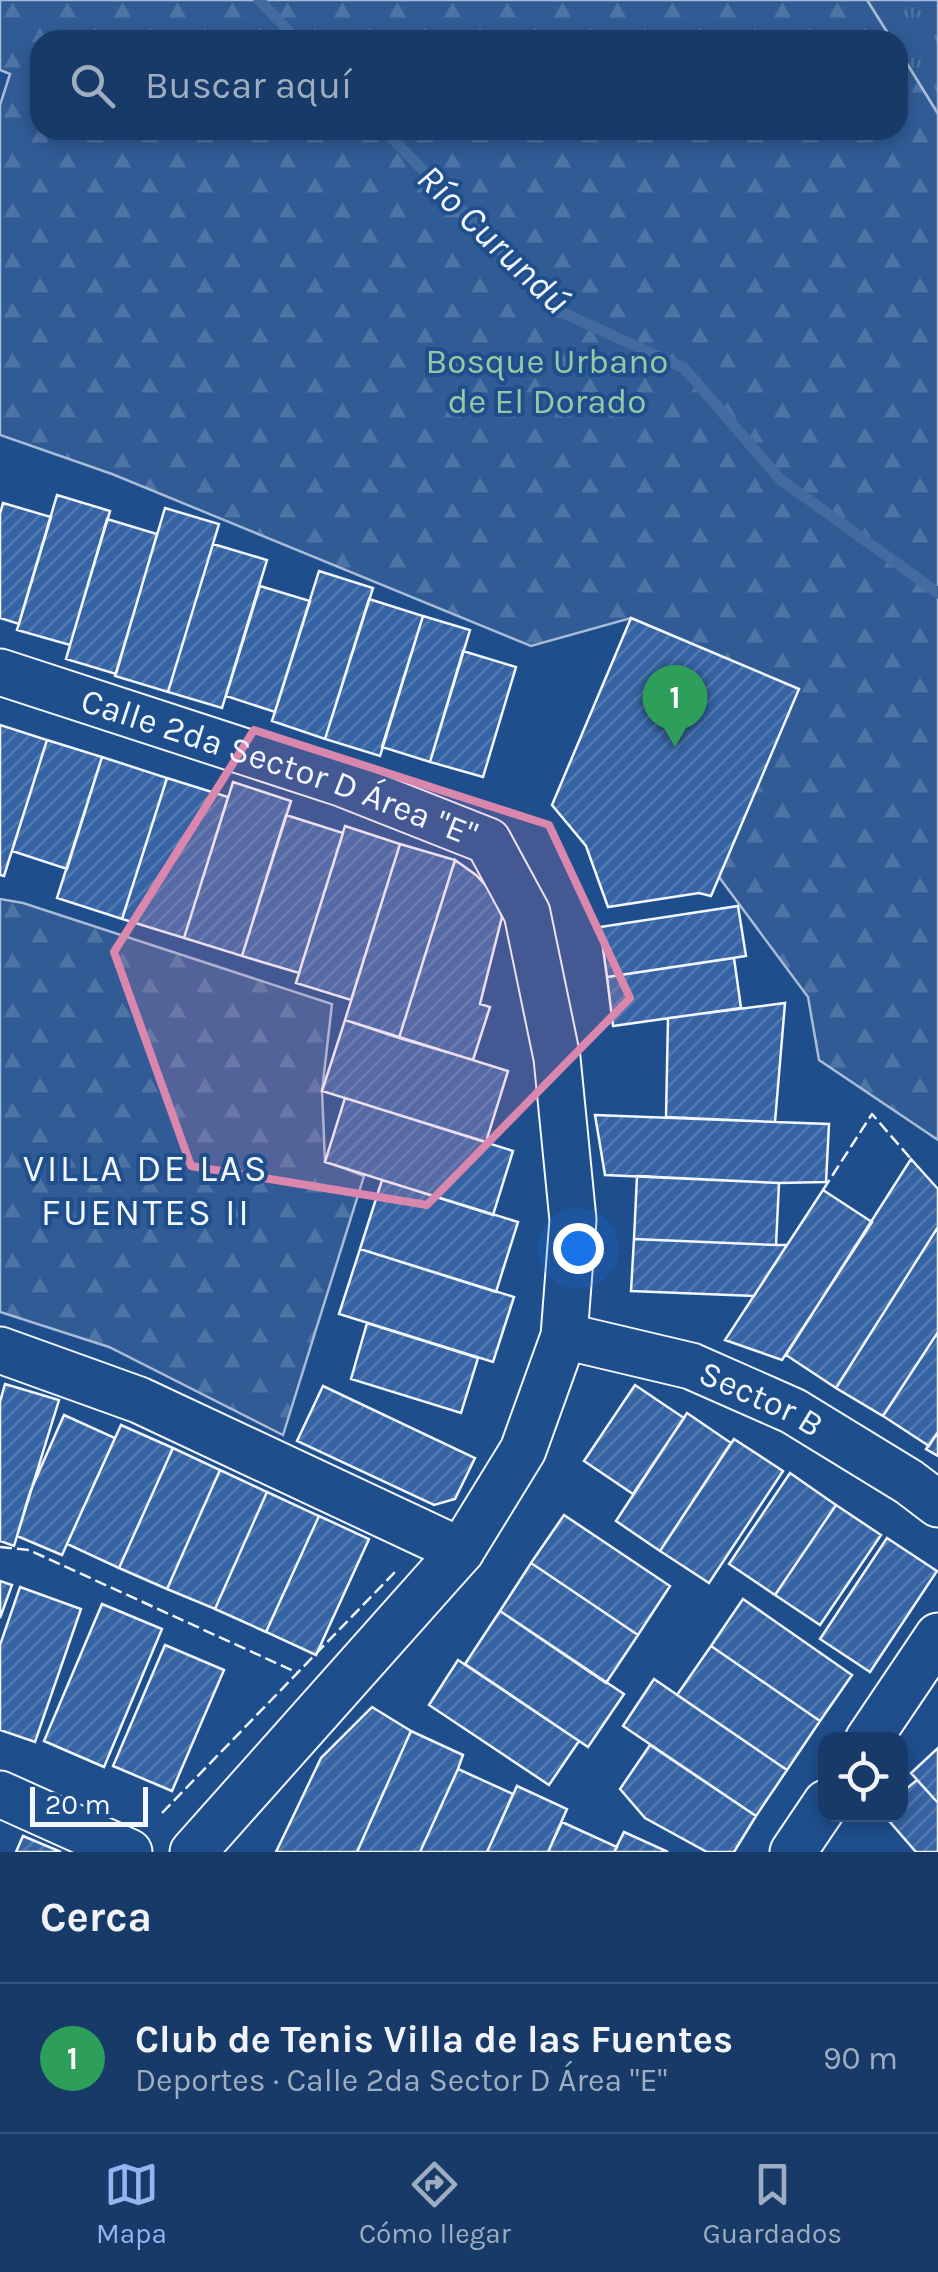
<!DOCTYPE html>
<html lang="es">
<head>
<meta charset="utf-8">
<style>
  body { margin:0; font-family:Karla,sans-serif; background:#244571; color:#f1f3f6 }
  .controls { position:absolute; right:30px; bottom:30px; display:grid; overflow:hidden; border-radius:20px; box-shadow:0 5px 15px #0003 }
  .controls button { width:90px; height:90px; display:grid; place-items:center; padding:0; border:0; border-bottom:2px solid #36547d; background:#173a69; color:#f1f3f6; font:50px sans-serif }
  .scale { position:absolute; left:30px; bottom:25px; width:118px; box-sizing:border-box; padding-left:10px; border:5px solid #f2f6ff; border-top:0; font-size:28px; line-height:35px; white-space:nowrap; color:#f2f6ff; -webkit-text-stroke:8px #1f4e8c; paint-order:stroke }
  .you { position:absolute; left:578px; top:1248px; width:35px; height:35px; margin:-25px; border:8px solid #fff; border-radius:50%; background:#1a73e8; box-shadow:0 0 0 15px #1a73e833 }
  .badge { display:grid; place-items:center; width:65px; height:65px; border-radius:50%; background:#95b2f1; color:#fff; font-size:32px; font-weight:700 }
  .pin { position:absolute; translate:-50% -82px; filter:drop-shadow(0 2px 5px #0008) }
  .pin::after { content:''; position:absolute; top:52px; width:35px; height:30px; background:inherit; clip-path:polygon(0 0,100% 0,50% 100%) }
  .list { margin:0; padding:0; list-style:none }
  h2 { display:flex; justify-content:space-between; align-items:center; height:130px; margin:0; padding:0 40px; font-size:42px }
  h2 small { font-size:32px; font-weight:400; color:#9eadc0 }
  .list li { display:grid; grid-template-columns:65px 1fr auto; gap:30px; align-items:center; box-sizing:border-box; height:150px; padding:0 40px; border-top:2px solid #36547d }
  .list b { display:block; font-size:38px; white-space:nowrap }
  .list p { margin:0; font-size:32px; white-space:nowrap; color:#9eadc0 }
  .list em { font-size:32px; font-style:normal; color:#9eadc0 }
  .icon { flex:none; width:55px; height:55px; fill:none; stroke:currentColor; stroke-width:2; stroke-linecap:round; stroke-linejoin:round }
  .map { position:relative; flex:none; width:938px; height:1852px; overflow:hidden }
  .search { position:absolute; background:#173a69; box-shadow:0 5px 15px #0003; left:30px; right:30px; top:30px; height:110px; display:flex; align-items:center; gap:25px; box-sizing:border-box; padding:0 35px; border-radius:30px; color:#9eadc0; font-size:38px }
  .sheet { height:280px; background:#173a69 }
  nav { display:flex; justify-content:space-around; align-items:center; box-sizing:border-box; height:140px; border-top:2px solid #36547d; background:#173a69; font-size:28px; color:#9eadc0 }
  nav a { display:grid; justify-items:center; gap:5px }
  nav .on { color:#95b2f1 }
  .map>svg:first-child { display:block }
  .grass { fill:url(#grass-tufts); stroke:#a8bbd7; stroke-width:2.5 }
  .forest { fill:url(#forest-firs); stroke:#a8bbd7; stroke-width:2.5 }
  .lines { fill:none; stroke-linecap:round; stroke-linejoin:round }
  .stream { stroke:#446ba0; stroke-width:11 }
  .building { fill:url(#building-hatch); stroke:#f2f6ff; stroke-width:2.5 }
  .minor-casing { stroke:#f2f6ff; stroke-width:49 }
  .minor { stroke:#1f4e8c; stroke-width:45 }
  .fence { stroke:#f2f6ff; stroke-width:2.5; stroke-dasharray:12 5; stroke-linecap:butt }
  .marked { fill:#da87ad; fill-opacity:0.2; stroke:#da87ad; stroke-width:8; stroke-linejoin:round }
  .labels { text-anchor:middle; stroke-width:8; stroke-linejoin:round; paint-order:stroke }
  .park-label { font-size:35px; fill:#97c8a6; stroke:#1f4e8c }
  .street-label { font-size:35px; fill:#f2f6ff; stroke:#1f4e8c }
  .water-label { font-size:38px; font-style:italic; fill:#f2f6ff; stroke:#1f4e8c }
  .neighbourhood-label { font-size:38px; letter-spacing:2.5px; fill:#f2f6ff; stroke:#1f4e8c }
</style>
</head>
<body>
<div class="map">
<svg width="938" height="1852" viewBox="0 0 938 1852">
  <defs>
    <pattern id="grass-tufts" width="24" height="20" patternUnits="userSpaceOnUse" patternTransform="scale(2.5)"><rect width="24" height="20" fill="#305b95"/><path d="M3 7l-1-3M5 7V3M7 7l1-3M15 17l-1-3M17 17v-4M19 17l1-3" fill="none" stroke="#4e73a5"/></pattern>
    <pattern id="forest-firs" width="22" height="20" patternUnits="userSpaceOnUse" patternTransform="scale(2.5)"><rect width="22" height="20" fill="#305b95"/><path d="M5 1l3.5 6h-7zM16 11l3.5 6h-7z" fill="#4e73a5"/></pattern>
    <pattern id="building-hatch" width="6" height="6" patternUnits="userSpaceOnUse" patternTransform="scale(2.5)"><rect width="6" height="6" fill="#3563a3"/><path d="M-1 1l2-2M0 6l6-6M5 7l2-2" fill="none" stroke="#537ab1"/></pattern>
  </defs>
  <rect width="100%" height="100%" fill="#1f4e8c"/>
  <!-- grass -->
  <path class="grass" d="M867,0h71v114l-40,-65v-9h-6z"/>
  <!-- forest -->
  <path class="forest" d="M0,0h867l25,40h-852v90h858v-81l40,65v1026l-119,-80 -11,-63 -89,-120 79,-188 -167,-71 -100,28 -419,-172 -112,-39v-330l10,-31 -10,-4z
    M0,899l23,4 309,101 -10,87 3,70 39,15 -81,259 -174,-88 -109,-35z"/>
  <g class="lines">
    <!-- stream -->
    <path class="stream" d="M259,0l38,40
      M384,130l177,182 123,56 96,111 158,114"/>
  </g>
  <!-- building -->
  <path class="building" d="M57,495l53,16 -40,134 -53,-15z
    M3,503l48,14 -32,107 -19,-6v-104z
    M165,508l54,16 -51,168 -53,-16z
    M107,519l50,15 -41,140 -50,-15z
    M213,544l54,16 -45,148 -54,-16z
    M319,571l54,17 -48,151 -53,-18z
    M260,586l50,15 -35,111 -49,-16z
    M369,599l54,17 -43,140 -55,-17z
    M423,616l47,14 -40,132 -48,-15z
    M631,618l168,71 -88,207 -12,-3 -91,14 -22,-61 -34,-41z
    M463,651l53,16 -33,110 -53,-15z
    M0,725l47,15 -43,136 -4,-1z
    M47,740l55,17 -35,112 -55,-18z
    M102,757l65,21 -45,141 -65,-21z
    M167,778l61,19 -44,141 -62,-19z
    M233,782l58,19 -49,155 -58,-18z
    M286,815l57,18 -44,140 -57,-17z
    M345,826l55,18 -49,156 -55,-17z
    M400,844l55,16 -56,178 -54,-18z
    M455,860l21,15 17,18 9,24 -22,87 10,3 -17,53 -74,-22z
    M738,906l8,50 -139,21 -7,-50z
    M734,958l7,50 -128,18 -6,-49z
    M785,1003l-10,119 -109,-5 2,-99z
    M345,1020l163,51 -22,71 -164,-51z
    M345,1098l168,53 -20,64 -168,-53z
    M595,1115l234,9 -3,58 -47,1 -174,-8z
    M911,1159l27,30v38l-102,161 -50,-33z
    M637,1176l142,7 -3,62 -142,-6z
    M382,1180l136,42 -22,70 -136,-43z
    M823,1190l49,32 -90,138 -57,-20z
    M938,1227v105l-55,84 -47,-28z
    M634,1239l142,6h11l-33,51 -123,-5z
    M360,1249l154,48 -21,65 -154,-48z
    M367,1323l111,35 -17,55 -110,-34z
    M938,1332v100l-9,14 -46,-30z
    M5,1384l54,16 -45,146 -14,-5v-139z
    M635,1385l49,33 -51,76 -49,-33z
    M323,1386l152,72 -20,41 -21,6 -137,-64z
    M687,1413l44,30 -71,108 -44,-30z
    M64,1415l51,23 -53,117 -45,-19 13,-44z
    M121,1425l52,23 -54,120 -52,-24z
    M938,1432v24l-12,-7z
    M734,1439l49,32 -74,112 -49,-32z
    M173,1448l47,22 -53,119 -48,-21z
    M220,1470l47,22 -52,117 -48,-20z
    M790,1473l46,32 -61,90 -46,-31z
    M267,1492l52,24 -53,116 -51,-23z
    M836,1505l45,30 -61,90 -45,-30z
    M564,1515l106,71 -32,49 -107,-72z
    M319,1516l50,23 -53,116 -50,-23z
    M887,1538l50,33 -67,101 -50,-33z
    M531,1563l107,72 -32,48 -106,-72z
    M0,1581l12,4 -12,33z
    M20,1587l61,22 -46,133 -35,-12v-85z
    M743,1599l109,76 -32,46 -109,-75z
    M102,1604l60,25 -58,138 -60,-26z
    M500,1611l124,83 -36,53 -123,-83z
    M165,1645l59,25 -52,121 -59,-25z
    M711,1646l109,75 -33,49 -110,-75z
    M458,1660l121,81 -30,44 -120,-80z
    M654,1679l133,91 -31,46 -133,-90z
    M372,1707l39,24 -54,121h-81l45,-94z
    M411,1731l52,24 -5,14 -38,83h-63z
    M650,1745l106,71 -22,36h-27l-62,-34 -25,-29z
    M938,1748v55l-27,-30z
    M458,1769l55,25 -26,58h-67z
    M917,1780l21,23v49h-22l-33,-38h17v-20z
    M517,1786l50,23 -19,43h-61z
    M562,1822l55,25 -3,5h-66z
    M624,1832l44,20h-54z
    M23,1836l38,16h-45z"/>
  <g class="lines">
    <defs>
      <g id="minor">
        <path id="s1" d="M0,672l341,111 147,58 39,72 30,145 16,162 -9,116 -41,114 -62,101 -268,301"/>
        <path id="s2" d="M564,1336l127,30 102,45 116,71 29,22"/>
        <path d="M0,1350l139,50 322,151"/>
        <path d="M868,1740l70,-104"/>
        <path d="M0,1794l129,58"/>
        <path d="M793,1852l33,-49"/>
      </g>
    </defs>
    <!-- minor casing -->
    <use href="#minor" class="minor-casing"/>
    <!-- minor -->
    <use href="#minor" class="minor"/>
    <!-- fence -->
    <path class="fence" d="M823,1190l49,-76 39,45
      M0,1547l29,3 269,123
      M162,1813l233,-241"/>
  </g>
  <!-- marked area -->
  <path class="marked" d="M254,730l295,95 81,173 -203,207 -236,-39 -77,-214z"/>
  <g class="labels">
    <!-- park labels -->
    <g class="park-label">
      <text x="547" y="373">Bosque Urbano<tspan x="547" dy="40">de El Dorado</tspan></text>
    </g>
    <!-- street labels -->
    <g class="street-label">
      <text dy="12" stroke="none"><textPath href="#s1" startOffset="295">Calle 2da Sector D Área "E"</textPath></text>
      <text dy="12" stroke="none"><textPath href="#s2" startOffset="208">Sector B</textPath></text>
    </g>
    <!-- water labels -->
    <g class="water-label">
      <text transform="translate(494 239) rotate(44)" y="13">Río Curundú</text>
    </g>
    <!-- neighbourhood labels -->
    <g class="neighbourhood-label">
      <text x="146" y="1181">VILLA DE LAS<tspan x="146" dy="44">FUENTES II</tspan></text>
    </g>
  </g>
</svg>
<div class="controls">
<button><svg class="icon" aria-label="locate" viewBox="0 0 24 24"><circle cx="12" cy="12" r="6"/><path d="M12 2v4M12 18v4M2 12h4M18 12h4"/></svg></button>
</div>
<div class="scale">20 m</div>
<div class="you"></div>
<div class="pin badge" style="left:675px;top:747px;background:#2e9e5b">1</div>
<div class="search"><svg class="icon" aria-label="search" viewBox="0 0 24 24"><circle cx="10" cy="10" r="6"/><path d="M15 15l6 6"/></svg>Buscar aquí</div>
</div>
<section class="sheet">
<h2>Cerca<small></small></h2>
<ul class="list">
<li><span class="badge" style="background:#2e9e5b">1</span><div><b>Club de Tenis Villa de las Fuentes</b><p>Deportes · Calle 2da Sector D Área &quot;E&quot;</p></div><em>90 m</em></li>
</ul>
</section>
<nav>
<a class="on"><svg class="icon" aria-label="map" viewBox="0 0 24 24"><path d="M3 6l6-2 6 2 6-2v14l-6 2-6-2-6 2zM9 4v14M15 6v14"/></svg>Mapa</a>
<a><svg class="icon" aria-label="directions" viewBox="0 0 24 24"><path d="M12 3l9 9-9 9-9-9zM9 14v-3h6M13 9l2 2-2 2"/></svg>Cómo llegar</a>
<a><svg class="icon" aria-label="saved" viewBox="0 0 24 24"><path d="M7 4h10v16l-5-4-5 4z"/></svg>Guardados</a>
</nav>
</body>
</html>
